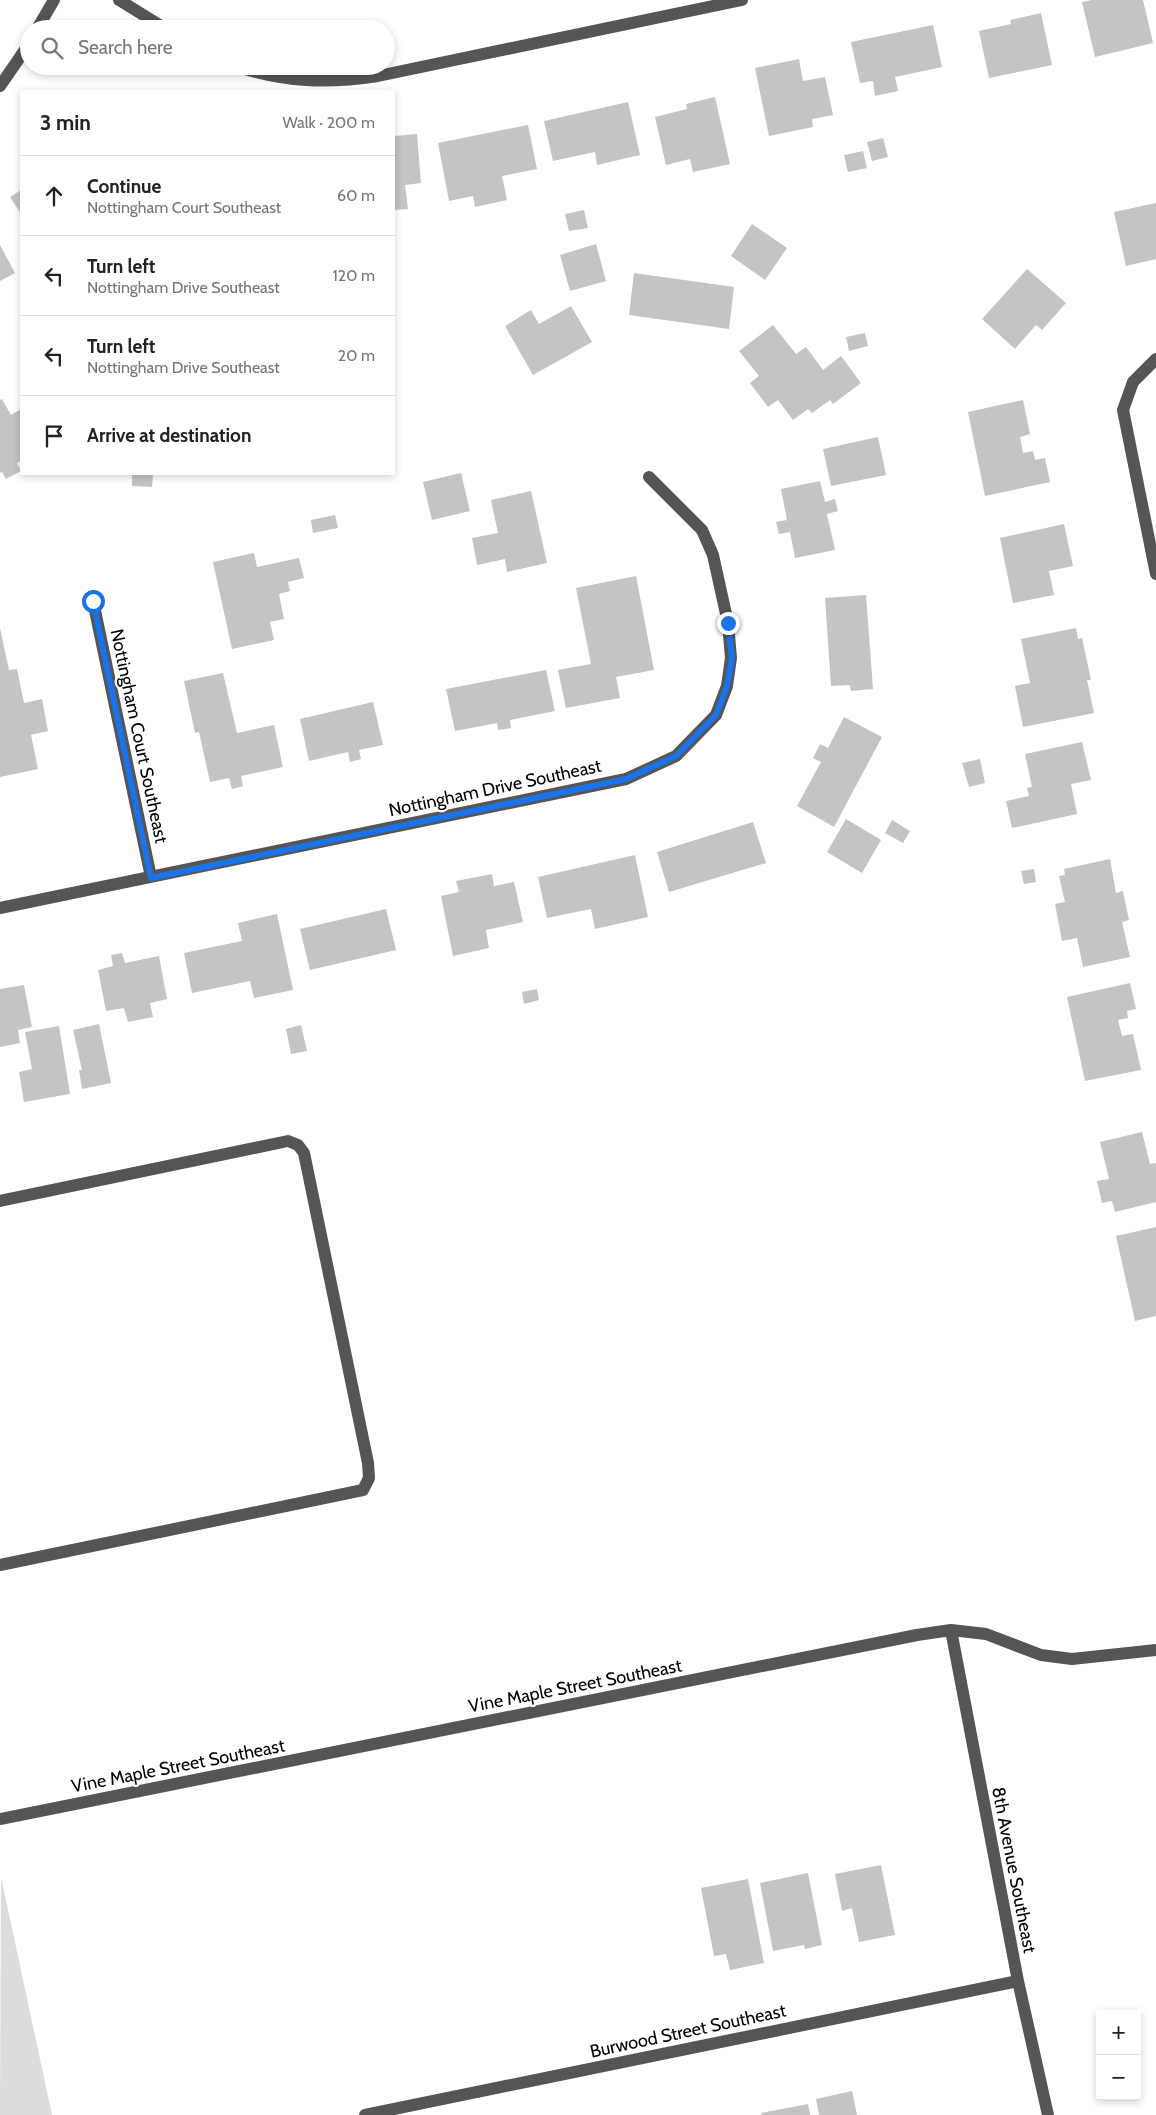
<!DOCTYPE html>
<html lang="en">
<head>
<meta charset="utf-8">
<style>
  body { margin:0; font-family:Cabin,sans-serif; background:#f6f6f6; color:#222 }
  .controls { position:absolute; right:15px; bottom:15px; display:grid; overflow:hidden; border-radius:0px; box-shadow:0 2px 8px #0003 }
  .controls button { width:45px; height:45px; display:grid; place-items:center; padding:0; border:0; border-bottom:1px solid #e0e0e0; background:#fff; color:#222; font:25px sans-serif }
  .stop { position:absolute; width:15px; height:15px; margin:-11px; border:4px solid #1a73e8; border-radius:50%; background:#fff }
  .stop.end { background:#1a73e8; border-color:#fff; box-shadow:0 1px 5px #0008 }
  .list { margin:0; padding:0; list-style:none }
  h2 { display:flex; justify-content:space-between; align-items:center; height:65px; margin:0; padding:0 20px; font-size:21px }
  h2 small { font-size:16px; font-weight:400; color:#767676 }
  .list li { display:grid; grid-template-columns:32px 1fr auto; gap:15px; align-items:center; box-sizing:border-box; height:80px; padding:0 20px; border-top:1px solid #e0e0e0 }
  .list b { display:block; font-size:19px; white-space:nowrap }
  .list p { margin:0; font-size:16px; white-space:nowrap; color:#767676 }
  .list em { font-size:16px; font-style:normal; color:#767676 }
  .icon { flex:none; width:28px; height:28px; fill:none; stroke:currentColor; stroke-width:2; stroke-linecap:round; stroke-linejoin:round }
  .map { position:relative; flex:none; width:1156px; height:2115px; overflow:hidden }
  .search { position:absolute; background:#fff; box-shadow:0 2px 8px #0003; left:20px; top:20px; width:375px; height:55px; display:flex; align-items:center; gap:12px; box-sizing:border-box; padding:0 18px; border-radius:28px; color:#767676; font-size:19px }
  .panel { position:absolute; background:#fff; box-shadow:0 2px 8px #0003; left:20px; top:90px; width:375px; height:385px; border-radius:0px }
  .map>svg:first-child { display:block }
  .green { fill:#dcdcdc }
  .building { fill:#c4c4c4 }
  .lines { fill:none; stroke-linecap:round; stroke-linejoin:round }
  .minor { stroke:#555; stroke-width:12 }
  .route { stroke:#1a73e8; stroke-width:6 }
  .labels { text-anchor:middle; stroke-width:4.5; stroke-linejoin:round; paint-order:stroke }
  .street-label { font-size:18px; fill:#000; stroke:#fff }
</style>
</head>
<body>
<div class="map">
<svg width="1156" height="2115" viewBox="0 0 1156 2115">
  <rect width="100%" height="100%" fill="#fff"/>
  <!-- green -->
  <path class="green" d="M1,1877l51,238h-52z"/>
  <!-- building -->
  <path class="building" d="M1092,0h51l10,43 -58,14 -13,-55z
    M1041,13l11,52 -63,13 -10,-47 32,-7 -1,-4z
    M933,25l9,42 -47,10 3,14 -23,5 -2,-15 -13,2 -9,-41z
    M799,59l4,22 22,-4 8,38 -21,4 1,8 -44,9 -14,-68z
    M715,97l15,67 -37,8 -3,-13 -24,6 -11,-48 32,-8 -1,-5z
    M628,102l12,53 -43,10 -2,-13 -42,9 -9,-40z
    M528,125l9,44 -35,7 5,24 -32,7 -2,-11 -24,5 -11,-58z
    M417,134l4,49 -16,2 3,24 -14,1v-74z
    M883,138l5,19 -16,4 -5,-19z
    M863,151l4,17 -19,4 -4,-17z
    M21,190v24l-11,-17z
    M1156,203v56l-30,7 -12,-54z
    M584,210l4,18 -19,3 -4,-17z
    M752,224l35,24 -22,32 -34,-24z
    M596,244l10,37 -36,10 -10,-36z
    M0,245l15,28 -15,8z
    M1027,269l39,34 -24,27 -6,-5 -21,24 -33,-30z
    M634,273l100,14 -5,42 -100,-14z
    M571,306l21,36 -59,33 -28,-49 26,-16 8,14z
    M773,325l23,29 10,-7 17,23 18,-14 20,27 -28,21 -3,-4 -18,13 -4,-4 -15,11 -15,-20 -10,7 -18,-24 9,-7 -20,-25z
    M865,333l3,13 -19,5 -3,-14z
    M2,399l9,16 10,-6v51l-4,3 4,8 -15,8 -4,-7 -2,1v-73z
    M1023,400l7,34 -10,3 3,16 10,-2 2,9 10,-2 5,24 -65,14 -17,-84z
    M878,437l8,38 -55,11 -8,-37z
    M461,473l9,38 -38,9 -9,-38z
    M132,474h21l-1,13 -20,-1z
    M820,481l5,21 10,-3 3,12 -11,3 8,36 -40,8 -5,-26 -11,2 -3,-12 11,-2 -6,-31z
    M531,491l16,72 -40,9 -2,-13 -28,6 -5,-27 26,-5 -7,-33z
    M335,515l3,13 -25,5 -2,-13z
    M1064,524l9,42 -24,5 5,24 -41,8 -13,-65z
    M254,553l3,14 42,-9 5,20 -16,4 2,9 -11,3 5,25 -14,3 4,18 -42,9 -19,-87z
    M636,576l18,94 -38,7 4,21 -54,10 -8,-38 33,-6 -15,-76z
    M866,595l7,94 -22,2 -1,-6 -19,1 -6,-88z
    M0,628l9,42 8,-1 7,34 18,-4 6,32 -17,4 7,34 -38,8z
    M1076,628l2,11 4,-1 9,42h-4l7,33 -71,14 -8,-41 15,-3 -9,-44z
    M546,670l9,41 -45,9 1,8 -13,2 -1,-7 -42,8 -9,-42z
    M223,673l14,60 37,-8 9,42 -42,9 2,10 -11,3 -3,-11 -19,4 -11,-50 -4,1 -11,-52z
    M373,702l10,43 -24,5 2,9 -11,3 -2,-10 -39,9 -9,-42z
    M844,717l38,20 -48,90 -37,-21 24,-44 -8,-4 7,-14 8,4z
    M1082,742l9,38 -20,4 6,30 -65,14 -6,-27 23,-5 -2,-8 5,-1 -7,-33z
    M980,759l5,24 -16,4 -7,-24z
    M846,819l35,21 -19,33 -35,-21z
    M892,820l18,11 -7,12 -18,-10z
    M753,822l13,41 -97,29 -12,-40z
    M635,855l13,62 -53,12 -4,-20 -44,9 -9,-41z
    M1110,859l6,34 7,-2 6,29 -7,2 8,35 -47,10 -6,-29 -15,3 -7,-37 10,-2 -6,-26 6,-1 -1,-6z
    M1034,869l2,13 -12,2 -3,-13z
    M492,874l2,12 20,-4 9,40 -37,8 3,18 -36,8 -12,-60 18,-4 -3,-11z
    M386,909l10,41 -86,20 -10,-41z
    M277,914l16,76 -39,8 -4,-17 -58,12 -8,-40 58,-12 -4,-18z
    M122,953l3,10 34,-7 8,43 -17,4 3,14 -25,5 -4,-14 -18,3 -8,-41 15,-4 -2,-11z
    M1130,983l6,26 -9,2 1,7 -10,2 4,16 11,-2 8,36 -56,11 -18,-84z
    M24,985l8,42 -14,3 2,13 -20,4v-58z
    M537,989l2,11 -15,4 -2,-12z
    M99,1024l12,59 -29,6 -3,-19h3l-9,-40z
    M301,1025l6,26 -16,3 -5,-25z
    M59,1026l11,68 -46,8 -5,-30 13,-3 -7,-37z
    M1142,1132l8,32 6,-1v39l-41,10 -3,-11 -10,2 -5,-22 12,-2 -9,-37z
    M1156,1227v89l-21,5 -19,-85z
    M881,1865l14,70 -36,7 -7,-34 -10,3 -7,-37z
    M808,1873l14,72 -17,4 -1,-4 -31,6 -13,-68z
    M748,1879l16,84 -34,7 -4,-16 -12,2 -13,-68z
    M852,2091l5,24h-38l-3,-16z
    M808,2104l2,11h-48l-1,-2z"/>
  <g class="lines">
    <!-- minor -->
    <path class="minor" d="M119,0l47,29
      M37,29l17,-29
      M235,66c50,16 91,18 143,10l364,-76
      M0,86l29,-42
      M1156,359l-23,23 -10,28 33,164
      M93,601l58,276
      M0,908l626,-129 50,-23 40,-41 11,-29 4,-28 -3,-35 -15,-68 -11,-25 -53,-53
      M0,1201l288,-60 10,4 6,8 64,310 1,15 -6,12 -363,75
      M951,1630l67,351 30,134
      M0,1819l917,-184 34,-5 35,4 55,21 31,4 84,-9
      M365,2115l653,-134"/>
  </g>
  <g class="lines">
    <!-- route -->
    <path class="route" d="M93,601l58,277 475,-99 50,-23 40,-41 11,-29 5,-28 -4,-35"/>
  </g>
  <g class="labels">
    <!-- street labels -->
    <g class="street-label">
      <text transform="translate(139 736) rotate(78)" y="6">Nottingham Court Southeast</text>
      <text transform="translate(495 788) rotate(-12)" y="6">Nottingham Drive Southeast</text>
      <text transform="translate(575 1686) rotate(-11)" y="6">Vine Maple Street Southeast</text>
      <text transform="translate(178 1766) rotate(-11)" y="6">Vine Maple Street Southeast</text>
      <text transform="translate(1014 1870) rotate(79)" y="6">8th Avenue Southeast</text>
      <text transform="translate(688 2031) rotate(-12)" y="6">Burwood Street Southeast</text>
    </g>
  </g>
</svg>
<div class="controls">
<button>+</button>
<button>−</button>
</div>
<div class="stop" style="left:93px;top:601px"></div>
<div class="stop end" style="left:728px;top:623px"></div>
<div class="search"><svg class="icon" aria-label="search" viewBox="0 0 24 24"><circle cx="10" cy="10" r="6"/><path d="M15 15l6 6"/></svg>Search here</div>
<section class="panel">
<h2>3 min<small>Walk · 200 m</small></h2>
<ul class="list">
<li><svg class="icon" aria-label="ahead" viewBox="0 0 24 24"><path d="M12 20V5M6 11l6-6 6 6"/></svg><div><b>Continue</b><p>Nottingham Court Southeast</p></div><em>60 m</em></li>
<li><svg class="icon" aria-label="left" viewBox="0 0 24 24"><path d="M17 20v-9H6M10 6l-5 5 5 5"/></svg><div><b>Turn left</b><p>Nottingham Drive Southeast</p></div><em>120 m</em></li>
<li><svg class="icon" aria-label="left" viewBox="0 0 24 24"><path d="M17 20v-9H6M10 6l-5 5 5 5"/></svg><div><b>Turn left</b><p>Nottingham Drive Southeast</p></div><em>20 m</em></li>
<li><svg class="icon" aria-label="arrive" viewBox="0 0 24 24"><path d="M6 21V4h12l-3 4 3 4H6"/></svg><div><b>Arrive at destination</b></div></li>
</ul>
</section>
</div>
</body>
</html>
